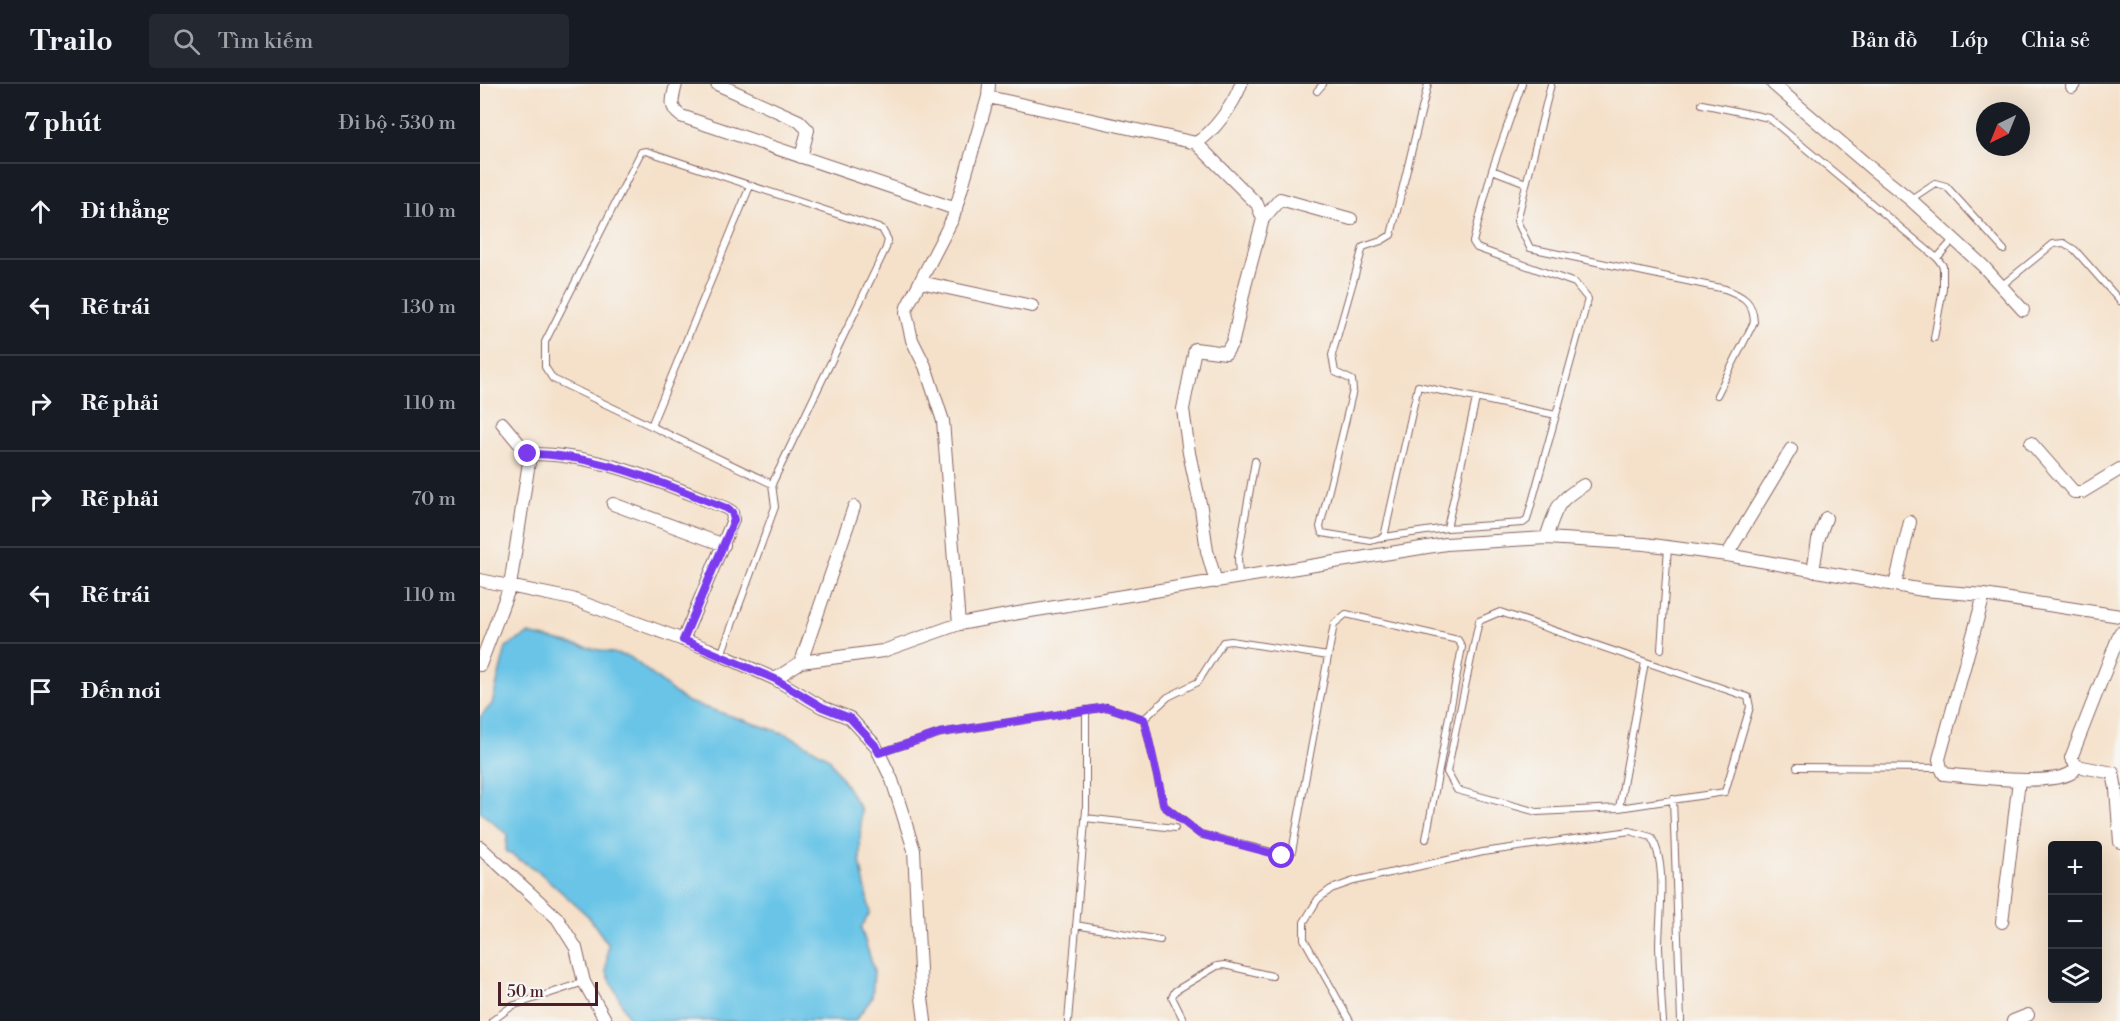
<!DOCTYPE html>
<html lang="vi">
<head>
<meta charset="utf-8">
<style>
  body { margin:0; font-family:"Libre Bodoni",serif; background:#242831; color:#f1f3f6 }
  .controls { position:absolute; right:18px; bottom:18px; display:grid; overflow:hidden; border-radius:6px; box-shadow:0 6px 24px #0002 }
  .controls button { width:54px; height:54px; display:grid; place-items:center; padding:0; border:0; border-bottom:2px solid #363941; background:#171b24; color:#f1f3f6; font:30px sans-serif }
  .compass { position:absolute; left:1496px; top:18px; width:54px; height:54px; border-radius:50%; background:#171b24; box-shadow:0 6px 24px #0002; rotate:223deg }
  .scale { position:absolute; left:18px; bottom:15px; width:100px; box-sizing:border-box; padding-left:6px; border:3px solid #4a1f2b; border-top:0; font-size:16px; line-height:21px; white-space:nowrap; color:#4a1f2b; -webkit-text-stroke:4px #f6f6f2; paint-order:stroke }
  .stop { position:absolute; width:18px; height:18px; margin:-14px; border:4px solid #7c3aed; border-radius:50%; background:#fff }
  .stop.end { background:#7c3aed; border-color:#fff; box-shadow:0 2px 6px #0008 }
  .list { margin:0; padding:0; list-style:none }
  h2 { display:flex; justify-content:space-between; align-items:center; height:78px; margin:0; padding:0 24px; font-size:26px }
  h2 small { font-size:20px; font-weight:400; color:#9ea1a6 }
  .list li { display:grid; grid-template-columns:39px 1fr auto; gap:18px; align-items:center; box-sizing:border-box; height:96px; padding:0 24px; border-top:2px solid #363941 }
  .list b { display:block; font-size:22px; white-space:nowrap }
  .list em { font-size:20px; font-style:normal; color:#9ea1a6 }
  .icon { flex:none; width:33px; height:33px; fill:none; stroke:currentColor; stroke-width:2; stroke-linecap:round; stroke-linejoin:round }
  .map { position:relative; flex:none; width:1640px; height:937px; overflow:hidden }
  header { display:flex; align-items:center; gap:36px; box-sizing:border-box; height:84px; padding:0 30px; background:#171b24; border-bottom:2px solid #363941 }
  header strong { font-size:28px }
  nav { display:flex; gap:33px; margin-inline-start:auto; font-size:21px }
  .search { width:420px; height:54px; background:#242831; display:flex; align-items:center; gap:15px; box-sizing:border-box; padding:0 21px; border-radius:6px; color:#9ea1a6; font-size:22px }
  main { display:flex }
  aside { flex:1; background:#171b24 }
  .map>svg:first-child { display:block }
  .water { fill:#69c4e7; stroke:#5a7289; stroke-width:1.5 }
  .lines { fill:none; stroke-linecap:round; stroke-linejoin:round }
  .lane-casing { stroke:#866363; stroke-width:8 }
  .street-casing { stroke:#866363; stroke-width:14 }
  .lane { stroke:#fff; stroke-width:6 }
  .street { stroke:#fff; stroke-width:12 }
  .route { stroke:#7c3aed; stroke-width:8 }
</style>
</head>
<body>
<header>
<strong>Trailo</strong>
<div class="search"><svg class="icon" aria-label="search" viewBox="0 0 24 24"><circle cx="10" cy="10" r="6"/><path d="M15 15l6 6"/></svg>Tìm kiếm</div>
<nav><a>Bản đồ</a><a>Lớp</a><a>Chia sẻ</a></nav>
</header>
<main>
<aside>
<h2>7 phút<small>Đi bộ · 530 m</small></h2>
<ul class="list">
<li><svg class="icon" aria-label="ahead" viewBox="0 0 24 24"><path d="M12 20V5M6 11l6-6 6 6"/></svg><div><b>Đi thẳng</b></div><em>110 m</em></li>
<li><svg class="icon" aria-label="left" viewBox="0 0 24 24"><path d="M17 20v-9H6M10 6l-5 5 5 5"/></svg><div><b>Rẽ trái</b></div><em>130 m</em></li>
<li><svg class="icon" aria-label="right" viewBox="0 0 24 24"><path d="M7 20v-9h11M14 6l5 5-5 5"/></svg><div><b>Rẽ phải</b></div><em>110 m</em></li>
<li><svg class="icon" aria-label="right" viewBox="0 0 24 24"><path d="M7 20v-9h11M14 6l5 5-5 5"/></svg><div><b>Rẽ phải</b></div><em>70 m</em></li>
<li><svg class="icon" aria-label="left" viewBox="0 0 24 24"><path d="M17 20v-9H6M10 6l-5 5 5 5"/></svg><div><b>Rẽ trái</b></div><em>110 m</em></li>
<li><svg class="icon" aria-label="arrive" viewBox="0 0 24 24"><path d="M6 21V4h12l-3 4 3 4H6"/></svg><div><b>Đến nơi</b></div></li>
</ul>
</aside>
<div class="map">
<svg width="1640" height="937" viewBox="0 0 1640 937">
  <rect width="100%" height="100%" fill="#f6f6f2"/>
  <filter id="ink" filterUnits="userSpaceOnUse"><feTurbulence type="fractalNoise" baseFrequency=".0167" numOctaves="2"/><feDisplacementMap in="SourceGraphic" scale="12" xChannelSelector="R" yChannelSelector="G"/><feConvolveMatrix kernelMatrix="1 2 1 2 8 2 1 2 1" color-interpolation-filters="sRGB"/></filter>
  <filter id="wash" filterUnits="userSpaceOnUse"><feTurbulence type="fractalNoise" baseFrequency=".008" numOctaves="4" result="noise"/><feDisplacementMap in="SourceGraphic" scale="24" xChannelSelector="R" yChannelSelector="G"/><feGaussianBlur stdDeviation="1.35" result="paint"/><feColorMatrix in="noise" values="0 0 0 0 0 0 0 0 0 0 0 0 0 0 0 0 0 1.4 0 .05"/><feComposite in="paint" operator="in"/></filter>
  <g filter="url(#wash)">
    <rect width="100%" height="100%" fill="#f5e1ca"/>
    <!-- water -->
    <path class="water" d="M48,550l102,23 55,44 104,34 40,23 32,52 -1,51 10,51 -9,16 13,42 -2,28 -17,23h-225l-24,-50 2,-27 -20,-28 -50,-45 -32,-20 1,-17 -27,-22v-95l12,-13 14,-57z"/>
  </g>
  <g filter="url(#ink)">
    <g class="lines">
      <defs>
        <path id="lane" d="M948,0l-37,151 -10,6 -18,6 -31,108 3,17 17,8 1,10 -33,137 2,6 49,8 13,-4 63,-9 76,-5 4,-3 61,-221 -13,-16 -98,-35 -4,-6 19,-72 30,-86
          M1071,0l-34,137 13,27 195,41c18,7 28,12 29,33l-37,73
          M837,7l6,-7
          M1222,20l67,14 168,140
          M1012,86l34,13
          M1431,115l24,-16 11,3 58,64
          M1521,202l52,-42 11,-1 11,7 45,51
          M1454,254l9,-49v-23l-6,-8 17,-19
          M171,342l99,-240
          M967,444l29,-129
          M904,453l34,-151 138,29
          M759,494l-1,-21 17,-96
          M1020,528l248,85 2,10 -25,85 -106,16 -82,4 -80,-22 -10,-18 32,-151z
          M1181,565l7,-102
          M241,571l54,-148 -3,-23 -219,-105 -8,-12v-25l96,-190 5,-1 236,78 6,11 -2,8 -114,236
          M664,635l24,-22 30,-15 25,-40 8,-1 97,15
          M399,669l62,-20 166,-26 37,12 20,87 36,28 87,22 5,-4 42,-228 12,-10 112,26 4,7 -36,192
          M1317,683l144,1
          M1193,715l8,222
          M1139,724l26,-146
          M605,734l90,10
          M596,841l84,15
          M12,937l20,-15 72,-24
          M588,937l18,-211v-100
          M704,937l-12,-24 3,-6 42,-25 7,-1 48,11
          M870,937l-46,-82v-17l14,-23 13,-10 23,-8 129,-29 147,-21 21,6c17,26 8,78 8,110 1,24 2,49 4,74"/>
        <path id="street" d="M196,0c-3,14 -8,23 5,32l275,93
          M237,0l82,37 9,9 -7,27
          M1293,0l99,85 39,31 72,66 40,44
          M1592,3l2,-3
          M508,13l208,46c18,-11 38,-39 45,-59
          M716,59l61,61 6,15 -18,67 -12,55 -7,12 -31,-4 -12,60 6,44 12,55 6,43 9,31
          M783,135l17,-20 71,20
          M440,198l112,24
          M1551,359l43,49h8l38,-23
          M48,370c70,-1 134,29 198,54l6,4 1,8 -50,120
          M133,420l111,41
          M1066,454c10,-29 10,-37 38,-53
          M1247,471l64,-106
          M1333,487l5,-31 8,-22
          M0,496l92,19 136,50 67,30 47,28 28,11 25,27 4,8 13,27 22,70 7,140 4,31
          M1415,501l15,-63
          M1504,511l-45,164 2,9 3,6c26,3 106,12 127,-1 3,-1 4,-5 6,-7
          M479,540l-16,-203 -18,-55 -13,-26 -6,-27 1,-6 46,-89 35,-121 1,-13
          M1640,549l-49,125 6,8 36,7 3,16 4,53
          M321,578l53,-155
          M0,581l30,-79 19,-124 -1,-8 -26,-31
          M295,595l26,-17 82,-11 76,-27 65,-12 422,-68 100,-6 99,6 82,11 196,35 61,5 136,21
          M0,763l77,71 19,30 8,34 22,39
          M1522,838l17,-142
          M1533,937l15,-6"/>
      </defs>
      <!-- lane casing -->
      <use href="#lane" class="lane-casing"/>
      <!-- street casing -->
      <use href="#street" class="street-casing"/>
      <!-- lane -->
      <use href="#lane" class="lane"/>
      <!-- street -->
      <use href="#street" class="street"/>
    </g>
  </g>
  <g class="lines" filter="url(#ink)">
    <!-- route -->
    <path class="route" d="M48,370c70,0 133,29 198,54l6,4 2,8 -51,120 92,39 47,28 28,11 25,27 4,8 61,-20 167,-26 37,12 20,87 36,28 82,22"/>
  </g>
</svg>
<div class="controls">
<button>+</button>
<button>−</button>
<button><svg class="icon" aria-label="layers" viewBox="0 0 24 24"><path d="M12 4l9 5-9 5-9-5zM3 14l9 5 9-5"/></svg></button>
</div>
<svg class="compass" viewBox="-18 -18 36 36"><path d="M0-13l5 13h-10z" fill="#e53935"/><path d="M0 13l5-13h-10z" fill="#9ea1a6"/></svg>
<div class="scale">50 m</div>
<div class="stop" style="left:802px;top:772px"></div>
<div class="stop end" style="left:48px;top:370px"></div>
</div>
</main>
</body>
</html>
